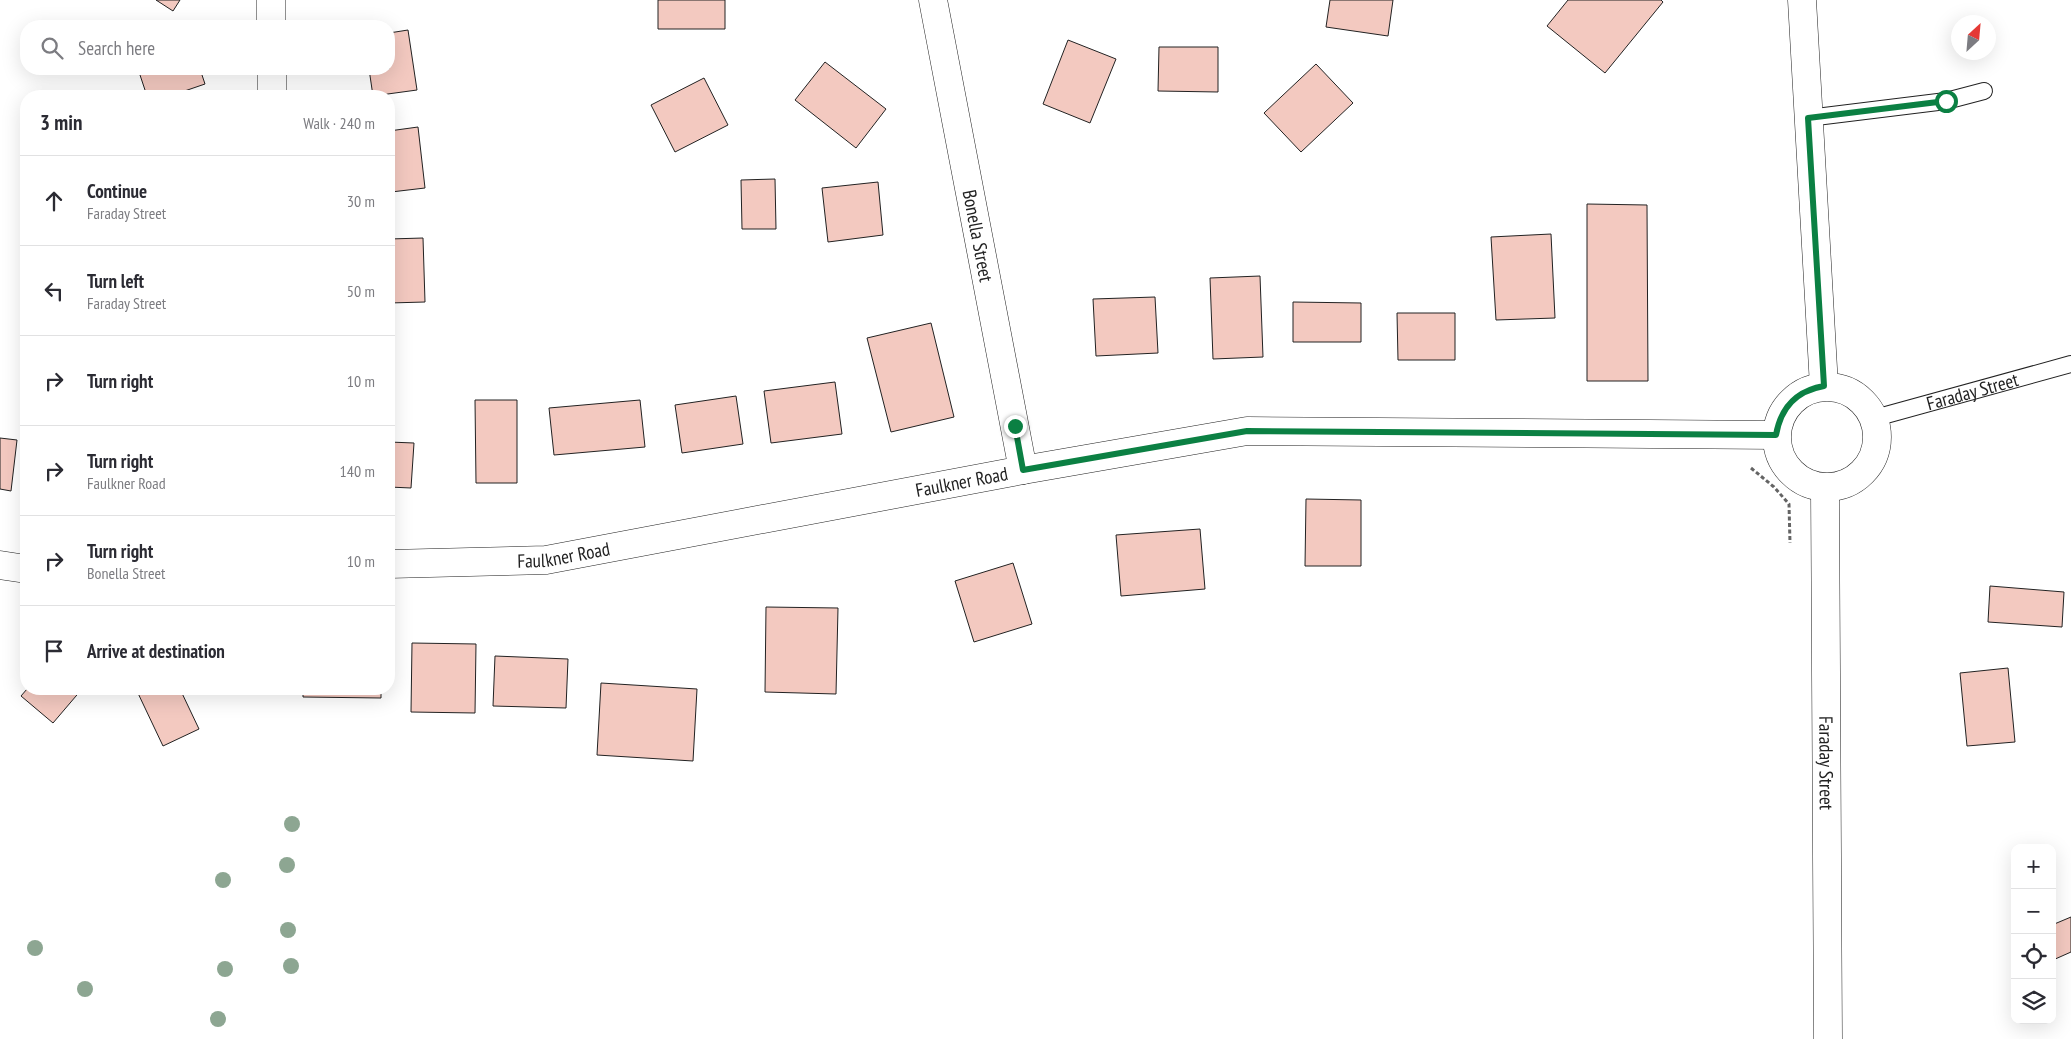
<!DOCTYPE html>
<html lang="en">
<head>
<meta charset="utf-8">
<style>
  body { margin:0; font-family:"PT Sans Narrow",sans-serif; background:#f7f7f7; color:#2b2b33 }
  .controls { position:absolute; right:15px; bottom:15px; display:grid; overflow:hidden; border-radius:10px; box-shadow:0 5px 20px #0002 }
  .controls button { width:45px; height:45px; display:grid; place-items:center; padding:0; border:0; border-bottom:1px solid #e1e1e2; background:#fff; color:#2b2b33; font:25px sans-serif }
  .compass { position:absolute; left:1951px; top:15px; width:45px; height:45px; border-radius:50%; background:#fff; box-shadow:0 5px 20px #0002; rotate:26deg }
  .stop { position:absolute; width:15px; height:15px; margin:-11px; border:4px solid #0b8043; border-radius:50%; background:#fff }
  .stop.end { background:#0b8043; border-color:#fff; box-shadow:0 1px 5px #0008 }
  .list { margin:0; padding:0; list-style:none }
  h2 { display:flex; justify-content:space-between; align-items:center; height:65px; margin:0; padding:0 20px; font-size:21px }
  h2 small { font-size:16px; font-weight:400; color:#7c7c81 }
  .list li { display:grid; grid-template-columns:32px 1fr auto; gap:15px; align-items:center; box-sizing:border-box; height:90px; padding:0 20px; border-top:1px solid #e1e1e2 }
  .list b { display:block; font-size:19px; white-space:nowrap }
  .list p { margin:0; font-size:16px; white-space:nowrap; color:#7c7c81 }
  .list em { font-size:16px; font-style:normal; color:#7c7c81 }
  .icon { flex:none; width:28px; height:28px; fill:none; stroke:currentColor; stroke-width:2; stroke-linecap:round; stroke-linejoin:round }
  .map { position:relative; flex:none; width:2071px; height:1039px; overflow:hidden }
  .search { position:absolute; background:#fff; box-shadow:0 5px 20px #0002; left:20px; top:20px; width:375px; height:55px; display:flex; align-items:center; gap:12px; box-sizing:border-box; padding:0 18px; border-radius:20px; color:#7c7c81; font-size:19px }
  .panel { position:absolute; background:#fff; box-shadow:0 5px 20px #0002; left:20px; top:90px; width:375px; height:605px; border-radius:20px }
  .map>svg:first-child { display:block }
  .building { fill:#f3c9c0; stroke:#222 }
  .lines { fill:none; stroke-linecap:round; stroke-linejoin:round }
  .service-casing { stroke:#222; stroke-width:18 }
  .minor-casing { stroke:#222; stroke-width:29 }
  .tertiary-casing { stroke:#222; stroke-width:29 }
  .path { stroke:#646464; stroke-width:3; stroke-dasharray:4 2.5; stroke-linecap:butt }
  .service { stroke:#fff; stroke-width:16 }
  .minor { stroke:#fff; stroke-width:28 }
  .tertiary { stroke:#fff; stroke-width:28 }
  .tree { fill:#8da692 }
  .route { stroke:#0b8043; stroke-width:6 }
  .labels { text-anchor:middle; stroke-width:4; stroke-linejoin:round; paint-order:stroke }
  .street-label { font-size:19px; fill:#222; stroke:#fff }
</style>
</head>
<body>
<div class="map">
<svg width="2071" height="1039" viewBox="0 0 2071 1039">
  <rect width="100%" height="100%" fill="#fff"/>
  <!-- building -->
  <path class="building" d="M156,0h24l-7,11z
    M658,0h67v29h-67z
    M1330,0h63l-5,36 -62,-9z
    M1568,0h93l2,2 -58,71 -58,-47z
    M408,30l9,60 -44,6 -4,-27h20v-36z
    M1068,40l48,19 -26,64 -47,-19z
    M1159,47h59v45l-60,-1z
    M825,62l61,47 -30,39 -61,-48z
    M1316,64l37,39 -52,49 -37,-39z
    M138,69h62l5,15 -35,12h-23z
    M704,78l24,47 -53,27 -24,-47z
    M418,127l7,61 -34,4 -2,-61z
    M775,179l1,50h-34l-1,-49z
    M878,182l5,53 -55,7 -6,-54z
    M1587,204l60,1 1,176h-61z
    M1551,234l4,84 -59,2 -5,-83z
    M423,238l2,64 -36,1v-64z
    M1260,276l3,81 -50,2 -3,-81z
    M1155,297l3,56 -62,3 -3,-57z
    M1293,302l68,1v39h-68z
    M1397,313h58v47h-57z
    M931,323l23,94 -63,15 -24,-94z
    M835,382l7,52 -71,9 -7,-52z
    M736,396l7,48 -61,9 -7,-48z
    M475,400h42v83h-41z
    M640,400l5,47 -91,8 -5,-47z
    M0,438l17,2 -6,51 -11,-2z
    M389,442l25,1 -3,45 -22,-1z
    M1306,499l55,1v66h-56z
    M1200,529l5,60 -84,7 -5,-61z
    M1013,563l19,61 -58,18 -19,-61z
    M1990,586l74,6 -2,35 -74,-5z
    M766,607l72,1 -2,86 -71,-2z
    M412,643l64,1 -1,69 -64,-1z
    M495,656l73,3 -2,49 -73,-2z
    M2008,668l7,74 -48,4 -7,-73z
    M601,683l96,6 -4,72 -96,-6z
    M27,689h55l-29,34 -32,-27z
    M136,689h44l19,40 -36,17z
    M303,689h78v9l-78,-1z
    M2071,917v35l-18,8 -1,-35z"/>
  <g class="lines">
    <defs>
      <g id="service">
        <path d="M1808,118l138,-17 38,-10"/>
        <path id="s1" d="M1875,418l196,-54"/>
      </g>
      <g id="minor">
        <path d="M271,0v26"/>
        <path id="s2" d="M933,0l90,470"/>
        <path d="M272,69v27"/>
        <path id="s3" d="M389,564l157,-4 477,-90 224,-39 529,4"/>
        <path d="M0,565l26,4"/>
      </g>
      <g id="tertiary">
        <path d="M1802,0l22,386"/>
        <circle cx="1827" cy="437" r="50"/>
        <path id="s4" d="M1825,488l3,551"/>
      </g>
    </defs>
    <!-- service casing -->
    <use href="#service" class="service-casing"/>
    <!-- minor casing -->
    <use href="#minor" class="minor-casing"/>
    <!-- tertiary casing -->
    <use href="#tertiary" class="tertiary-casing"/>
    <!-- path -->
    <path class="path" d="M1751,468l23,19 15,17 1,39"/>
    <!-- service -->
    <use href="#service" class="service"/>
    <!-- minor -->
    <use href="#minor" class="minor"/>
    <!-- tertiary -->
    <use href="#tertiary" class="tertiary"/>
  </g>
  <!-- trees -->
  <g class="tree">
    <circle cx="292" cy="824" r="8"/>
    <circle cx="287" cy="865" r="8"/>
    <circle cx="223" cy="880" r="8"/>
    <circle cx="288" cy="930" r="8"/>
    <circle cx="35" cy="948" r="8"/>
    <circle cx="291" cy="966" r="8"/>
    <circle cx="225" cy="969" r="8"/>
    <circle cx="85" cy="989" r="8"/>
    <circle cx="218" cy="1019" r="8"/>
  </g>
  <g class="lines">
    <!-- route -->
    <path class="route" d="M1015,426l8,44 224,-39 529,4c5,-28 20,-44 48,-49l-16,-268 138,-17"/>
  </g>
  <g class="labels">
    <!-- street labels -->
    <g class="street-label">
      <text dy="7" stroke="none"><textPath href="#s2" startOffset="240">Bonella Street</textPath></text>
      <text dy="7" stroke="none"><textPath href="#s1" startOffset="101">Faraday Street</textPath></text>
      <text dy="7" stroke="none"><textPath href="#s3" startOffset="580">Faulkner Road</textPath></text>
      <text dy="7" stroke="none"><textPath href="#s3" startOffset="175">Faulkner Road</textPath></text>
      <text dy="7" stroke="none"><textPath href="#s4" startOffset="275">Faraday Street</textPath></text>
    </g>
  </g>
</svg>
<div class="controls">
<button>+</button>
<button>−</button>
<button><svg class="icon" aria-label="locate" viewBox="0 0 24 24"><circle cx="12" cy="12" r="6"/><path d="M12 2v4M12 18v4M2 12h4M18 12h4"/></svg></button>
<button><svg class="icon" aria-label="layers" viewBox="0 0 24 24"><path d="M12 4l9 5-9 5-9-5zM3 14l9 5 9-5"/></svg></button>
</div>
<svg class="compass" viewBox="-18 -18 36 36"><path d="M0-13l5 13h-10z" fill="#e53935"/><path d="M0 13l5-13h-10z" fill="#7c7c81"/></svg>
<div class="stop" style="left:1946px;top:101px"></div>
<div class="stop end" style="left:1015px;top:426px"></div>
<div class="search"><svg class="icon" aria-label="search" viewBox="0 0 24 24"><circle cx="10" cy="10" r="6"/><path d="M15 15l6 6"/></svg>Search here</div>
<section class="panel">
<h2>3 min<small>Walk · 240 m</small></h2>
<ul class="list">
<li><svg class="icon" aria-label="ahead" viewBox="0 0 24 24"><path d="M12 20V5M6 11l6-6 6 6"/></svg><div><b>Continue</b><p>Faraday Street</p></div><em>30 m</em></li>
<li><svg class="icon" aria-label="left" viewBox="0 0 24 24"><path d="M17 20v-9H6M10 6l-5 5 5 5"/></svg><div><b>Turn left</b><p>Faraday Street</p></div><em>50 m</em></li>
<li><svg class="icon" aria-label="right" viewBox="0 0 24 24"><path d="M7 20v-9h11M14 6l5 5-5 5"/></svg><div><b>Turn right</b></div><em>10 m</em></li>
<li><svg class="icon" aria-label="right" viewBox="0 0 24 24"><path d="M7 20v-9h11M14 6l5 5-5 5"/></svg><div><b>Turn right</b><p>Faulkner Road</p></div><em>140 m</em></li>
<li><svg class="icon" aria-label="right" viewBox="0 0 24 24"><path d="M7 20v-9h11M14 6l5 5-5 5"/></svg><div><b>Turn right</b><p>Bonella Street</p></div><em>10 m</em></li>
<li><svg class="icon" aria-label="arrive" viewBox="0 0 24 24"><path d="M6 21V4h12l-3 4 3 4H6"/></svg><div><b>Arrive at destination</b></div></li>
</ul>
</section>
</div>
</body>
</html>
